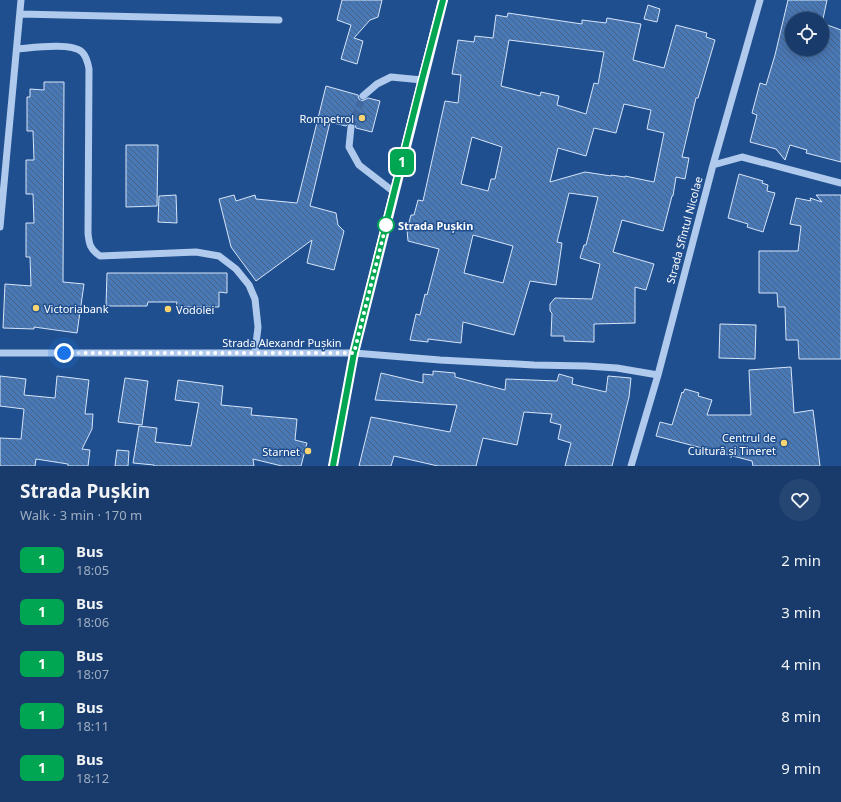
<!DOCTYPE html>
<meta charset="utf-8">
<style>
body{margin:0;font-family:"Noto Sans",sans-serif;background:#254673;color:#f1f3f6;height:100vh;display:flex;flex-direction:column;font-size:15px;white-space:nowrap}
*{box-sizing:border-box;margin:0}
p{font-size:13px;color:#9fadc1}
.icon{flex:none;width:22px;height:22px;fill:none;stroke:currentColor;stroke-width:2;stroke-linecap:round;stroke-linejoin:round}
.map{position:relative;height:466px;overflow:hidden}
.panel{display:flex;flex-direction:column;background:#183b6b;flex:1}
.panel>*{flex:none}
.badge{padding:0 8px;border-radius:6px;font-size:14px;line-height:26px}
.controls{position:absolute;left:785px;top:12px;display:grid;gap:8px}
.controls a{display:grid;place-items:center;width:44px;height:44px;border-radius:50%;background:#183b6b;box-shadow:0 2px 10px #0003,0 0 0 1px #36557e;font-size:20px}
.you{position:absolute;width:20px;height:20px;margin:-10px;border:3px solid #fff;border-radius:50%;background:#1a73e8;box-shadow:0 0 0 6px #1a73e833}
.map>.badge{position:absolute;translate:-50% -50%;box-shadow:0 0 0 2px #fff}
.round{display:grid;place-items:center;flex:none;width:42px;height:42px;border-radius:21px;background:#254673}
.overview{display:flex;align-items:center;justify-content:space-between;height:68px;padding:0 20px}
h1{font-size:19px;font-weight:700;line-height:30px}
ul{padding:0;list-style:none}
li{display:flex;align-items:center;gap:12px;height:52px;padding:0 20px}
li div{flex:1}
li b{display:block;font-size:15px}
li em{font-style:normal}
li .badge{min-width:44px;font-weight:700;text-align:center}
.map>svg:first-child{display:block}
.building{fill:url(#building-back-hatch);stroke:#d5e5f9;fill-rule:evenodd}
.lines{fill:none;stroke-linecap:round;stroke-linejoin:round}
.minor-tunnel{stroke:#4169a0;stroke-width:7;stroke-dasharray:7 3.5;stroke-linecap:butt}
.minor{stroke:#afcaec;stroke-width:7}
.major{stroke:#f5f9ff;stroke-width:10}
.line-casing{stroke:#fff;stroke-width:9}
.line{stroke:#00a651;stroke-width:6}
.walk{stroke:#fff;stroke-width:4;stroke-dasharray:0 7.2}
.poi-dot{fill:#fad470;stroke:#204f8f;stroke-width:1.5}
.stop-dot{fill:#fff;stroke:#00a651;stroke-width:2}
.labels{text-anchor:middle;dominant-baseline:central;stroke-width:3;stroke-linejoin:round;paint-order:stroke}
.poi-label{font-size:11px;fill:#fff;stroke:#204f8f;text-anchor:end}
.stop-label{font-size:11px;font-weight:bold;fill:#fff;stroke:#204f8f;text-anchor:start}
.street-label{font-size:11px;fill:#fff;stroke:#204f8f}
</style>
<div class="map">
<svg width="841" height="466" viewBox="0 0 841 466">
<defs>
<pattern id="building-back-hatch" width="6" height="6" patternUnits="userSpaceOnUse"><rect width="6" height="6" fill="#4978b6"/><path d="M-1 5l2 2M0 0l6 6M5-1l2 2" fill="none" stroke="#4a6281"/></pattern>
</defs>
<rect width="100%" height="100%" fill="#204f8f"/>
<!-- building -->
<path class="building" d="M 342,0 L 382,0 L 378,17 L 370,20 L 354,38 L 363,41 L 357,64 L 341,59 L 351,25 L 337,20 Z
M 788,0 L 827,0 L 823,19 L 792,19 L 792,49 L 822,49 L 822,23 L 841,30 L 841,162 L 806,153 L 807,150 L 790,145 L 785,160 L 776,149 L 750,142 L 757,115 L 752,113 L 760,83 L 766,85 L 775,55 Z
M 648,5 L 660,9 L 657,22 L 644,19 Z
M 508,13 L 582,24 L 582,20 L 606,23 L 607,18 L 641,24 L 633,60 L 664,68 L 676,25 L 707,33 L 706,37 L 715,40 L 698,98 L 696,98 L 682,157 L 689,158 L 685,179 L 676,177 L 673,196 L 672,196 L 663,231 L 622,220 L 613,252 L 654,264 L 646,290 L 635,287 L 635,323 L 594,324 L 594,342 L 564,341 L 564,336 L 551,336 L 552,313 L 550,311 L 550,304 L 555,298 L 592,299 L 600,264 L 580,258 L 584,245 L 586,245 L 598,197 L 569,193 L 557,242 L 562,243 L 556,285 L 530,281 L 514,335 L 463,322 L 461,343 L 428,339 L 428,342 L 410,340 L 416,314 L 420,315 L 425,294 L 427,295 L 439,249 L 408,241 L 407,230 L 411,215 L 414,215 L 418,200 L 423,201 L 445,101 L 458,103 L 461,75 L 452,74 L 458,40 L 474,42 L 475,36 L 493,38 L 496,15 L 507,17 ZM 509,40 L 604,52 L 598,84 L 594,83 L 586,114 L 557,105 L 559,96 L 541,92 L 540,96 L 501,86 ZM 624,104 L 651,110 L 647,129 L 664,133 L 654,182 L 625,176 L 625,177 L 611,175 L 611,176 L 585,172 L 550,182 L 558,148 L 586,156 L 594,128 L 616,133 ZM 472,137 L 502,147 L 495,179 L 491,179 L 488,191 L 461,184 ZM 473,235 L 513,246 L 503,283 L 464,273 Z
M 44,82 L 64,82 L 63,282 L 84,284 L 77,333 L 34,327 L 34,329 L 3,328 L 5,284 L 31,286 L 30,257 L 26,257 L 26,223 L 34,223 L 33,194 L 26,194 L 26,160 L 34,160 L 33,131 L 27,131 L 27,97 L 30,97 L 30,89 L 44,90 Z
M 326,86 L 358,95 L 359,99 L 362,101 L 368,98 L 380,101 L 372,132 L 356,128 L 355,125 L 352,122 L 349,123 L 346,126 L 330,122 L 310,206 L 336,213 L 338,225 L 344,231 L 334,270 L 307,263 L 312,240 L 256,281 L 231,247 L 219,199 L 234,195 L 236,201 L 255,195 L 256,199 L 297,203 Z
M 126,145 L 158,145 L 157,206 L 126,207 Z
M 739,174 L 763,181 L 762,183 L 768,185 L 767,191 L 775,193 L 763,232 L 747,227 L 748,224 L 728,218 Z
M 176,195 L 177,223 L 158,222 L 159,196 Z
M 816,195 L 841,195 L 841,359 L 799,359 L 798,340 L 786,340 L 785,307 L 778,307 L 777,293 L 759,293 L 759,251 L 798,251 L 801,226 L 790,224 L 796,198 L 811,201 L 810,198 L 822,202 Z
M 107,273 L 227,273 L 227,293 L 219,292 L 219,307 L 176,307 L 177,302 L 148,302 L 147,306 L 106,306 Z
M 720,324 L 756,325 L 755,359 L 719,358 Z
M 791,367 L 794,413 L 813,410 L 820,466 L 753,466 L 752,461 L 656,436 L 660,422 L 672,425 L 682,392 L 683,393 L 685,389 L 699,393 L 698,396 L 712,400 L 707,415 L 751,415 L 749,370 Z
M 433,371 L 455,373 L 455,377 L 505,390 L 506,379 L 557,381 L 559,374 L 573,378 L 572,384 L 606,392 L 608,376 L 631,378 L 629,397 L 612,466 L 565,466 L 571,443 L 558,439 L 561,425 L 550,422 L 552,414 L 524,412 L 517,445 L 483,438 L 476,466 L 438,466 L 394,456 L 391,466 L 359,466 L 371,417 L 450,432 L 457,405 L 375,400 L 381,373 L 423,383 L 423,374 L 433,375 Z
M 0,376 L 26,379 L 24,395 L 55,398 L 57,376 L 89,380 L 85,414 L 93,414 L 92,429 L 82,449 L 90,450 L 88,466 L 68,466 L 68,464 L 36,459 L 35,466 L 0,466 L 0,438 L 21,439 L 24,409 L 0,406 Z
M 125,378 L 148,381 L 142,425 L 118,422 Z
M 178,380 L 223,386 L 221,405 L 252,408 L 251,415 L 297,419 L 295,440 L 307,443 L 301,466 L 282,466 L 253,459 L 254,466 L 154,466 L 154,465 L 133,463 L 139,426 L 157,428 L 155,442 L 191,446 L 199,403 L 175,400 Z
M 117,450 L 129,451 L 128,466 L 115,466 Z"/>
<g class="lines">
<!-- minor-tunnel -->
<path class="minor-tunnel" d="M 351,127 L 363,96"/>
<!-- minor -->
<path class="minor" d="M 20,14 L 279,20
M 17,49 C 31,48 71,42 82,52 C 86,56 88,63 89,69 L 88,233 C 89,244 90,249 100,256 L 196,252 L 219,256 L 236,269 L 249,285 L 255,299 L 258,327 L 255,353
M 363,96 L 377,84 L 391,77 L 422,80
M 351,127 L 349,147 L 359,165 L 394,192
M 713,165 L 742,157 L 841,183
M 0,227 L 21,0
M 0,353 L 354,353 L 440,360 L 534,365 L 586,366 L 617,368 L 658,375
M 631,466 L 658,375 L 713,165 L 760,0"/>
<!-- major -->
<path class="major" d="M 333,466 L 354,353 L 443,0"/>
</g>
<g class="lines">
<!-- line casing -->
<g class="line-casing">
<path id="line" d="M 333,466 L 354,353 L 422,80 L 443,0"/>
</g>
<!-- line -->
<use href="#line" class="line"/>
<!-- walk -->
<path class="walk" d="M 64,353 L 354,353 L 387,221 L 386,225"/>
</g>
<!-- markers -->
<g class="poi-dot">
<circle cx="362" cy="118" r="4"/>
<circle cx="36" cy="308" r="4"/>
<circle cx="168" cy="309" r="4"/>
<circle cx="784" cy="443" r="4"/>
<circle cx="308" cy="451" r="4"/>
</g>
<circle class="stop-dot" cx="386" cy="225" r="8"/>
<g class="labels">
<!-- poi labels -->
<g class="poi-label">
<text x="354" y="118">Rompetrol</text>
<text x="44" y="308" text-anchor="start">Victoriabank</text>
<text x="176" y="309" text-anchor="start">Vodolei</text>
<text x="776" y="437">Centrul de<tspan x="776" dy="13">Cultură și Tineret</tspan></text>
<text x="300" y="451">Starnet</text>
</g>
<!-- stop labels -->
<g class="stop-label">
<text x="398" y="225">Strada Pușkin</text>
</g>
<!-- street labels -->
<g class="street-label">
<text transform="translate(684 230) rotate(-75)">Strada Sfîntul Nicolae</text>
<text x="282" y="342">Strada Alexandr Pușkin</text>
</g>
</g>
</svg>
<div class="controls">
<a><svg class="icon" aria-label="locate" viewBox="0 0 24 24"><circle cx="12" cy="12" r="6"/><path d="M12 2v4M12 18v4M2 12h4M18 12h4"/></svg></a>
</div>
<div class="you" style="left:64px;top:353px"></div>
<b class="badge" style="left:402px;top:162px;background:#00a651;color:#fff">1</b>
</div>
<section class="panel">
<div class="overview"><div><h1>Strada Pușkin</h1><p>Walk · 3 min · 170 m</p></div><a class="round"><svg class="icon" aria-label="heart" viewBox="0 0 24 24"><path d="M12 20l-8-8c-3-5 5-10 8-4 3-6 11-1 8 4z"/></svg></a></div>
<ul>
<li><span class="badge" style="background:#00a651;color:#fff">1</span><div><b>Bus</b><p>18:05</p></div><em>2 min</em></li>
<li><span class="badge" style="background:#00a651;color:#fff">1</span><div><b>Bus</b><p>18:06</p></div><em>3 min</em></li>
<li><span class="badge" style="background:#00a651;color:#fff">1</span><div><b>Bus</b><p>18:07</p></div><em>4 min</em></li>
<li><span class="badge" style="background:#00a651;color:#fff">1</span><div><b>Bus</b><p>18:11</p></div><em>8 min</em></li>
<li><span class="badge" style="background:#00a651;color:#fff">1</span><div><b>Bus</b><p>18:12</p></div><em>9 min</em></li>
</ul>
</section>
